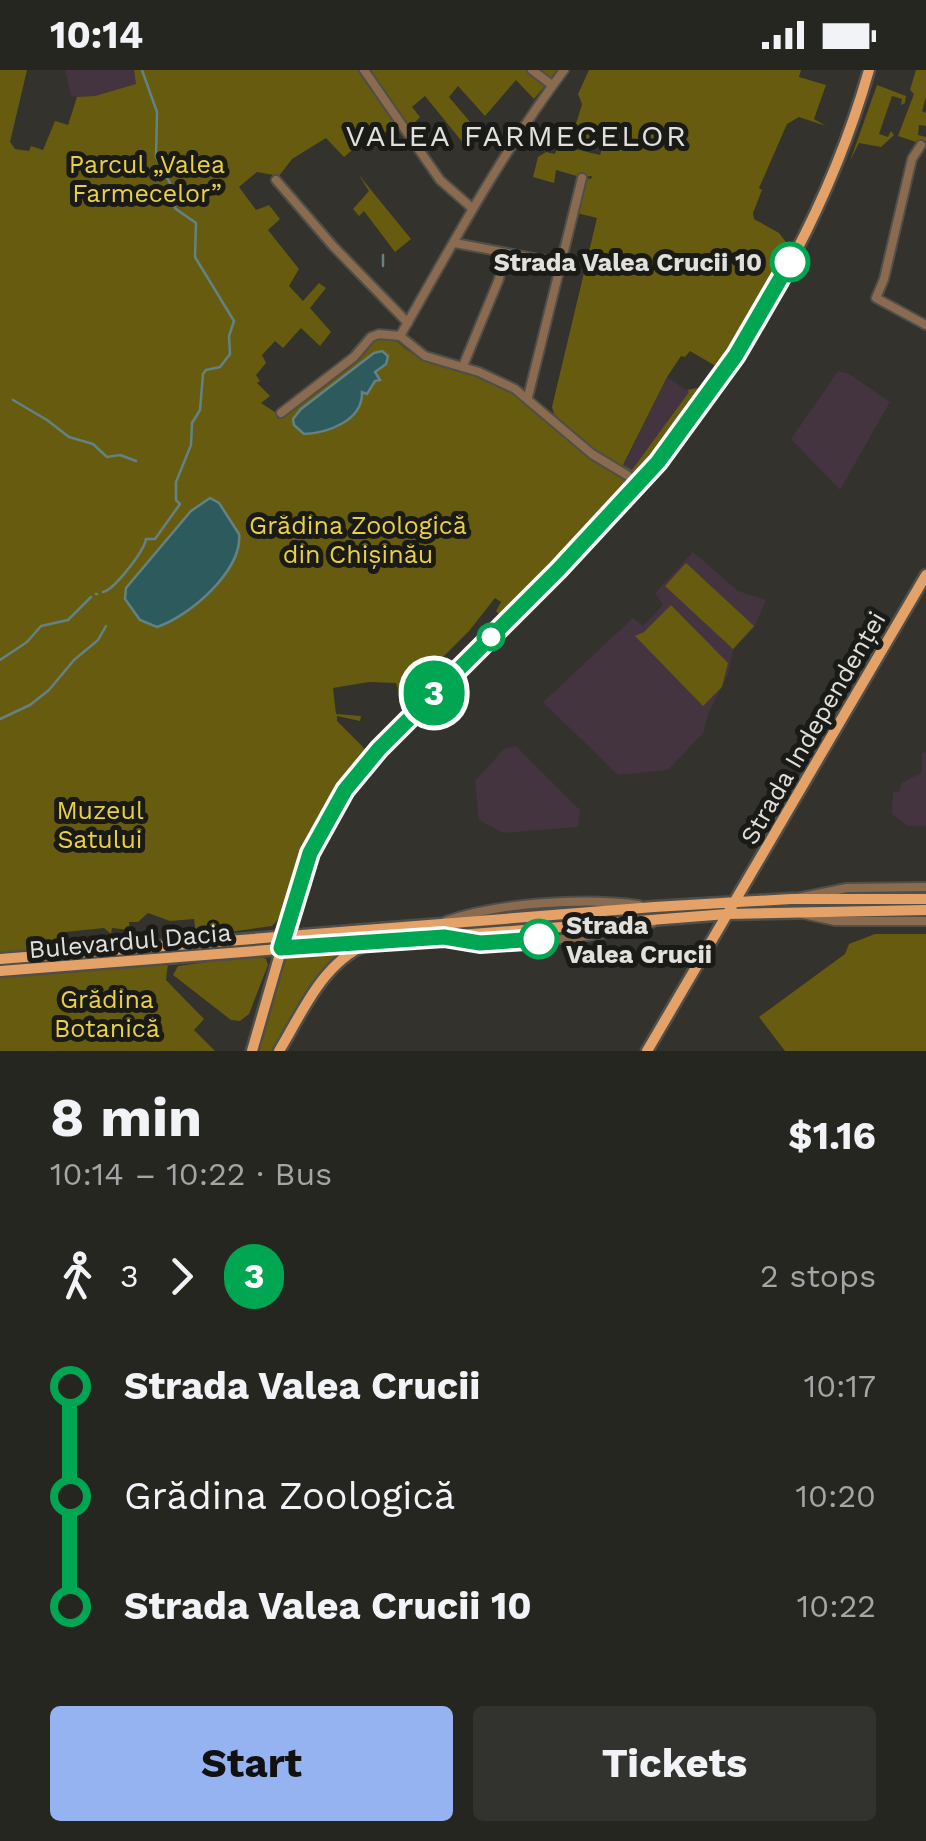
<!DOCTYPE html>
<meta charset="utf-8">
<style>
body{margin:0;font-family:"Work Sans",sans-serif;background:#32322e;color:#f1f3f6;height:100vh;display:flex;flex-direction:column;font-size:38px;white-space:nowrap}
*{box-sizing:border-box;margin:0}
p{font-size:32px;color:#a4a5a5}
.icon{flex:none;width:55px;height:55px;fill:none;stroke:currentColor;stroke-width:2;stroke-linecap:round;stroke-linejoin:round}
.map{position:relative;height:981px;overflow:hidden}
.drawer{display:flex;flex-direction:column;background:#262621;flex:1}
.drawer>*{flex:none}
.badge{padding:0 20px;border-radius:32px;font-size:35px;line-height:65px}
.map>.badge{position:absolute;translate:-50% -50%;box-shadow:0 0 0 5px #fff}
.legs{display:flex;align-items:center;gap:15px;height:110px;padding:0 50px;font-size:32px}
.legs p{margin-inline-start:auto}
.overview{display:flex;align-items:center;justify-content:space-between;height:170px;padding:0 50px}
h1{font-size:55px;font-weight:700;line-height:75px}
.action{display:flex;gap:20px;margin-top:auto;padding:20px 50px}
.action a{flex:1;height:115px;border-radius:10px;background:#95b2f1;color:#111;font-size:40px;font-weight:700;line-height:115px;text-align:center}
.action a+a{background:#32322e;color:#f1f3f6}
ul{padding:0 50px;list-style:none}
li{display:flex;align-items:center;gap:35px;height:110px;font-size:38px}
li i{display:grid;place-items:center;width:15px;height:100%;margin:0 12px;background:currentColor}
li i::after{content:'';width:25px;height:25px;margin:-12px;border:8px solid;border-radius:50%;background:#262621}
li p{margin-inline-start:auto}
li:first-child i{background:linear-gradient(#0000 50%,currentColor 0)}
li:last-child i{background:linear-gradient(currentColor 50%,#0000 0)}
.status{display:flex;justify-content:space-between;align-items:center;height:70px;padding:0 50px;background:#262621;direction:ltr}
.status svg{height:28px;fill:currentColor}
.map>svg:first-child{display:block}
.industrial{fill:#443440}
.education{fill:#433440}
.green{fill:#675b10}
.water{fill:#2c5a5d;stroke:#628283;stroke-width:2.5}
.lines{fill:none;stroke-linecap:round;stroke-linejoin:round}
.stream{stroke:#628283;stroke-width:2.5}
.minor-casing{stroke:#4f4e48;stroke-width:12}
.major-casing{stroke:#4f4e48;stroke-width:15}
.minor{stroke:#8b6b50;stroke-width:8}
.major{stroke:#e4a269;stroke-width:10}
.line-1-casing{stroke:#fff;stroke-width:22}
.line-1{stroke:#00a651;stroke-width:15}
.stop-1-dot{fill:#fff;stroke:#00a651;stroke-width:5}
.labels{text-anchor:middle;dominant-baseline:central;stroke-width:10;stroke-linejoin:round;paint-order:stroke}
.park-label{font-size:25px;fill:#ead143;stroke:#1a1a17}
.stop-label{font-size:25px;font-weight:bold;fill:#e1e0dd;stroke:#1a1a17;text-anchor:end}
.street-label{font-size:25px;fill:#e1e0dd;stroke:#1a1a17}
.quarter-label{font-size:30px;letter-spacing:2.5px;fill:#e1e0dd;stroke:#1a1a17}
</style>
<div class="status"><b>10:14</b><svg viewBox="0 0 49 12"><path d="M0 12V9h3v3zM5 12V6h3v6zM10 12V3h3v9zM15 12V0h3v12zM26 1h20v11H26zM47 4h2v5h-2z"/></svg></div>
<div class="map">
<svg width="926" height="981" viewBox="0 0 926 981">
<rect width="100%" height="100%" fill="#33322c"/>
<!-- industrial -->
<path class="industrial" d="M 65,0 L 134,0 L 136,14 L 95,26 L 77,27 L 71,25 Z
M 667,307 L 689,322 L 632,401 L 623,396 Z"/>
<!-- education -->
<path class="education" d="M 838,301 L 849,304 L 890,332 L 840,420 L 791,369 Z
M 693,482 L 738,521 L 766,530 L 754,558 L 733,580 L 728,605 L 709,642 L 703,663 L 668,700 L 618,705 L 543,632 L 633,548 L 643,556 L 663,535 L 655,523 Z
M 516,676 L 580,740 L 578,757 L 503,763 L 479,750 L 475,711 L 504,679 Z
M 926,682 L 926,756 L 908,756 L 892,744 L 893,722 L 899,722 L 902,713 L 922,702 L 922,683 Z"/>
<!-- green -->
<path class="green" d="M 0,0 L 27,0 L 10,72 L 15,79 L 29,81 L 31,76 L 43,80 L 55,51 L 68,55 L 77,27 L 95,26 L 136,14 L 134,0 L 558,0 L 534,29 L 516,10 L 485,46 L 458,16 L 449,27 L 481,65 L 468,79 L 425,26 L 412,37 L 420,47 L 404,64 L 395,54 L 378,68 L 373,63 L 344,87 L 326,68 L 292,89 L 279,106 L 257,102 L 239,117 L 256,140 L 269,135 L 280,149 L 268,160 L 299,199 L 289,216 L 303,231 L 319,213 L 326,218 L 310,238 L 331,262 L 320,276 L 301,258 L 283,278 L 275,271 L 262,285 L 266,293 L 256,305 L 260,311 L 257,313 L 270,326 L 261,333 L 278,344 L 277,349 L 379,266 L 396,269 C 410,293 479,301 508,318 C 531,331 619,396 631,413 L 533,520 L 529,518 L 501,546 L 496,541 L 501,532 L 495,528 L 469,561 L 413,617 L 416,631 L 405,642 L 396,613 L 369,612 L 333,618 L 336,644 L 361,646 L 360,651 L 337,646 L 337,651 L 367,681 C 342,711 321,739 306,775 C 295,800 292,838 272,856 L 180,869 L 179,865 L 196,863 L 194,849 L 170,851 L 148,843 L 138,852 L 129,852 L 130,860 L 112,858 L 111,864 L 104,858 L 65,862 L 60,868 L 64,872 L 59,879 L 0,884 Z
M 589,0 L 801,0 L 799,7 L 826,15 L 814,49 L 826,56 L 799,47 L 787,54 L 759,118 L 762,120 L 753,143 L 754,149 L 779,163 L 789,176 L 748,252 L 719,298 L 690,281 L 685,287 L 681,286 L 667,307 L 623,395 L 632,400 L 689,322 L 687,320 L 708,316 L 637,406 L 597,384 L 554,344 L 552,337 L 597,148 L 577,143 L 585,108 L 591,109 L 592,106 L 580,107 L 556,100 L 554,113 L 533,107 L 538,87 L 546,82 L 555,84 L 558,75 L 600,85 L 602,78 L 566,67 L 577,51 L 582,34 L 578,24 Z
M 916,0 L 926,0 L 926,27 L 922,41 L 926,43 L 926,56 L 919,55 L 918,65 L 926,67 L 926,73 L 922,74 L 898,66 L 914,24 L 910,20 Z
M 877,15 L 906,26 L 905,33 L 901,35 L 902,29 L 892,26 L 879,64 L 888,67 L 891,61 L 894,65 L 881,77 L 859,73 L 850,91 Z
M 358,104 L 411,169 L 395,182 L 364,141 L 359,146 L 353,139 L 369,121 Z
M 686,493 L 754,556 L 733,579 L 665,516 Z
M 671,535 L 728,593 L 722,617 L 703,636 L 635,566 L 644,562 Z
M 875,864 L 926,864 L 926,981 L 785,981 L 759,947 L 845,884 L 849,874 Z
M 346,881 L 276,981 L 259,981 L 286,886 Z
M 257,885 L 266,889 L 268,895 L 249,944 L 240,951 L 231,950 L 173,905 L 178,896 Z
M 168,893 L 166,910 L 204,949 L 194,960 L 215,981 L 0,981 L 0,905 Z"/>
<!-- water -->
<path class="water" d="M 382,281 L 388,286 L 386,294 L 375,302 L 380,310 L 375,311 L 367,324 L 362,322 C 363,351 327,363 304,364 L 294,355 L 293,349 L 301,339 L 374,283 Z
M 210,428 L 219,433 L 239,464 C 243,500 190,546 157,557 L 140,550 L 125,529 L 126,518 L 191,441 Z"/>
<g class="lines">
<!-- stream -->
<path class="stream" d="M 383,185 L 383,196
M 13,330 L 47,350 L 69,367 L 93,374 L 107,387 L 120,385 L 136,391
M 103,522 C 115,519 144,481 146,469 L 155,469 L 180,434 L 176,430 L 176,412 L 191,375 L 192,353 L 200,340 L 203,304 L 206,300 L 220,297 L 230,284 L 229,266 L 234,251 L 195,187 L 196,153 L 176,139 L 166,123 L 171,115 L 156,87 L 157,42 L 142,0
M 96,524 L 97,524
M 0,590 L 27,572 L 41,556 L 68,550 L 91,527
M 0,649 L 30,635 L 49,620 L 74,590 L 98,570 L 106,556"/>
<!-- minor casing -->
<g class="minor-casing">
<path id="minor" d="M 364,0 L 440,110 L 472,138
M 532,0 L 552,15
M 921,75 L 912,89 L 884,209 L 876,228 L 926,255
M 276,110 L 333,176 L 408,253
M 455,173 L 560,193
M 400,266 C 452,175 501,84 564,0
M 400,266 L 425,286 L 479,302 L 515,319 L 592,384 L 640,413
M 463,296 L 499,209 L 504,185
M 528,327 L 582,108
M 281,343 L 354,287 L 371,267 L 379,264 L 400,266
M 797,828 L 847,818 L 926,817
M 803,844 L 835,851 L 926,851
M 446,851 C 497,833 585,827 639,835
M 448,868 C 502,879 598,868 652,853"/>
</g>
<!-- major casing -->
<g class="major-casing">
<path id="major" d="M 0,889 L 654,837 L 791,829 L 926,829
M 0,901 L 727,844 L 926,840
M 252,981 L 301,811 C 329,727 380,677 441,616 C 481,577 521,538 560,498 C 698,356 814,193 869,0
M 279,981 C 302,943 322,894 365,875
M 647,981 L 926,505"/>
</g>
<!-- minor -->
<use href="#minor" class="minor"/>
<!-- major -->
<use href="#major" class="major"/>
</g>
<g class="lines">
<!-- line-1 casing -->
<g class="line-1-casing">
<path id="line-1" d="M 539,869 L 480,873 L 444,867 L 281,878 L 310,783 L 345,720 L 379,679 L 558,500 L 658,392 L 736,285 L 790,192"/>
</g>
<!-- line-1 -->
<use href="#line-1" class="line-1"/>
</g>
<!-- markers -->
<g class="stop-1-dot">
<circle cx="790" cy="192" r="18"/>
<circle cx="491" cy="567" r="12"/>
<circle cx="539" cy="869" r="18"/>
</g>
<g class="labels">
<!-- park labels -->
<g class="park-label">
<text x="147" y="94">Parcul „Valea<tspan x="147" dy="29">Farmecelor”</tspan></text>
<text x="358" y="455">Grădina Zoologică<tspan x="358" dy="29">din Chișinău</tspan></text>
<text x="100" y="740">Muzeul<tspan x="100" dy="29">Satului</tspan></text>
<text x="107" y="929">Grădina<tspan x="107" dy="29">Botanică</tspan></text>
</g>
<!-- stop labels -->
<g class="stop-label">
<text x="762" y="192">Strada Valea Crucii 10</text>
<text x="566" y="855" text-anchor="start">Strada<tspan x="566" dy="29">Valea Crucii</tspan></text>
</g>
<!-- street labels -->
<g class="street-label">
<text transform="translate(813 658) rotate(-60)">Strada Independenței</text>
<text transform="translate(130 871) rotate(-5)">Bulevardul Dacia</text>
</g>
<!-- quarter labels -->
<g class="quarter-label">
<text x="517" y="65">VALEA FARMECELOR</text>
</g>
</g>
</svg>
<b class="badge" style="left:434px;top:623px;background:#00a651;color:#fff">3</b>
</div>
<section class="drawer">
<div class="overview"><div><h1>8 min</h1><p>10:14 – 10:22 · Bus</p></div><b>$1.16</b></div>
<div class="legs"><svg class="icon" aria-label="walk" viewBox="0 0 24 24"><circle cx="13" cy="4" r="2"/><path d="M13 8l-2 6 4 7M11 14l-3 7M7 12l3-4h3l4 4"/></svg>3<svg class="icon" aria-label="forward" viewBox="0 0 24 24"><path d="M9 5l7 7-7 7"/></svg><b class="badge" style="background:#00a651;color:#fff">3</b><p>2 stops</p></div>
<ul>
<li><i style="color:#00a651"></i><b>Strada Valea Crucii</b><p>10:17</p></li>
<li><i style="color:#00a651"></i><span>Grădina Zoologică</span><p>10:20</p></li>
<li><i style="color:#00a651"></i><b>Strada Valea Crucii 10</b><p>10:22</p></li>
</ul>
<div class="action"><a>Start</a><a>Tickets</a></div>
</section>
